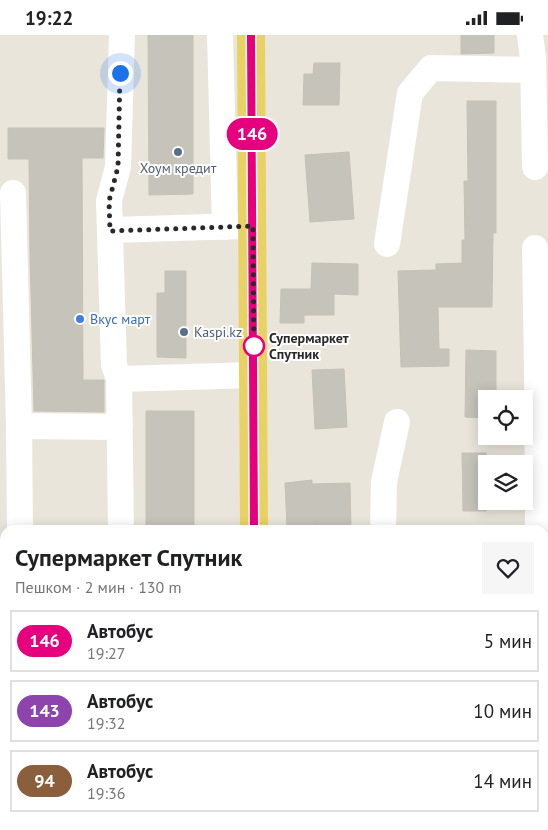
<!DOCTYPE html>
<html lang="ru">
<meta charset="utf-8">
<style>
body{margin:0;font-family:"PT Sans",sans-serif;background:#f6f6f6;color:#202124;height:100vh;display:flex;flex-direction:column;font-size:19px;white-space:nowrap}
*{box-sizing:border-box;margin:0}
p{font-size:16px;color:#757577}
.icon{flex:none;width:28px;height:28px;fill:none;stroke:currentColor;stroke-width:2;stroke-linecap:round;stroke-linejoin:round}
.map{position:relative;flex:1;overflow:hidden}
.sheet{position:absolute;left:0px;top:490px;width:549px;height:305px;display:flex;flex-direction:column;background:#fff;border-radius:15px 15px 0 0;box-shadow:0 2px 12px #0003}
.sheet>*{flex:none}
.badge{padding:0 10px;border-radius:16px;font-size:18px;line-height:32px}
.controls{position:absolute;left:478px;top:355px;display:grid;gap:10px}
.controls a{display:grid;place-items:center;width:55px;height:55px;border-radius:0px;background:#fff;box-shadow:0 2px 12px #0003;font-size:25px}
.you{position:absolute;width:25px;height:25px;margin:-12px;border:4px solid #fff;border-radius:50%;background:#1a73e8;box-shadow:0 0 0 8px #1a73e833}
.map>.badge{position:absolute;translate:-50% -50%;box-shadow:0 0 0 2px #fff}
.round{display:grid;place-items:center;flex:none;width:52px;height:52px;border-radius:0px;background:#f6f6f6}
.headline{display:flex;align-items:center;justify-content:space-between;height:85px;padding:0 15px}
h1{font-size:24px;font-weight:700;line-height:38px}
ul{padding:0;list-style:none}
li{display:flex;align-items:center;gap:15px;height:62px;margin:0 10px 8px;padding:0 5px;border:2px solid #e0e0e0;border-radius:0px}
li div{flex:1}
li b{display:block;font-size:19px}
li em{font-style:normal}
li .badge{min-width:55px;font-weight:700;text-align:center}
.status{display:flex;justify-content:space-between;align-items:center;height:35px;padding:0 25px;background:#fff;direction:ltr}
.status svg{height:14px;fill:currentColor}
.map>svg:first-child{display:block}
.building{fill:#c6c3ba;stroke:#c5c1b5}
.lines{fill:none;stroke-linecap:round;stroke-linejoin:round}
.minor{stroke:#fff;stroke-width:26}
.major{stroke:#e8d263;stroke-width:28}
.line-casing{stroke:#fff;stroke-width:11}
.line{stroke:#e6007e;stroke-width:8}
.walk{stroke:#292929;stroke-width:5;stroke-dasharray:0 9}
.service-dot{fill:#5c6f8a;stroke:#fff;stroke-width:2}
.shop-dot{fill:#3f7fe0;stroke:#fff;stroke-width:2}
.stop-dot{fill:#fff;stroke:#e6007e;stroke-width:2.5}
.labels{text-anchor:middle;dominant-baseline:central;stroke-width:4;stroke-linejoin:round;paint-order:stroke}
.service-label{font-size:14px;fill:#4e5e75;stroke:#fff}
.shop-label{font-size:14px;fill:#366cbe;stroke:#fff;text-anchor:start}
.stop-label{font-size:14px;font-weight:bold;fill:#292929;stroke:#fff;text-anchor:start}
</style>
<div class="status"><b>19:22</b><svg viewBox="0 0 49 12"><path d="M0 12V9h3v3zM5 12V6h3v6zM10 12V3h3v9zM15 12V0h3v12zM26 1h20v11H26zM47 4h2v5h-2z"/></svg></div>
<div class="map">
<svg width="548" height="795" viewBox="0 0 548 795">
<rect width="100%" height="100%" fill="#eae5db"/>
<!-- building -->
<path class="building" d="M 148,0 L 193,0 L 193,159 L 149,160 Z
M 461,0 L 494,0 L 494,18 L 461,19 Z
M 314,28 L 340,28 L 339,70 L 303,70 L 304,39 L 313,39 Z
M 467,66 L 496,66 L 496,198 L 493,198 L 492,272 L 438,272 L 439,314 L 449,314 L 449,331 L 401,332 L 398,236 L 436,235 L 436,229 L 462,228 L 462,205 L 465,205 L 464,146 L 468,146 Z
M 8,93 L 104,93 L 103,123 L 82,123 L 83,345 L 104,345 L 104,377 L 34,376 L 30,218 L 29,124 L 8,124 Z
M 349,117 L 354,184 L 310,187 L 305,120 Z
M 312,228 L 358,229 L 358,260 L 334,259 L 334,280 L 304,280 L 304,288 L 280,288 L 281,254 L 311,254 Z
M 165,236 L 186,236 L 186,323 L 157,322 L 157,258 L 165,258 Z
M 466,315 L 496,316 L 496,364 L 486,364 L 486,383 L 465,382 Z
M 344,334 L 347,392 L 315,394 L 312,335 Z
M 146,376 L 194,376 L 194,495 L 146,495 Z
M 462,418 L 486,418 L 486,476 L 463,476 Z
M 312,445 L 312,449 L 350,448 L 351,495 L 318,495 L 318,490 L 287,492 L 285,448 Z"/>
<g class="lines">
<!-- minor -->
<path class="minor" d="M 122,0 L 118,132 L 109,166 L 114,330 L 119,344 L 254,340
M 220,0 L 225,192
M 530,0 L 533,23 L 535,132
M 13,158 L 19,391 L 20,495
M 110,195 L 242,191
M 387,209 L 410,58 L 431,33 L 533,35
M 535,213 L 537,333 L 538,495
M 119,344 L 121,495
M 19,391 L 120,392
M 383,495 L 384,447 L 397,387
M 0,658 L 5,658
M 544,659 L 548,659
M 544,680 L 548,697
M 544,748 L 548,748
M 167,790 L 170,795
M 355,790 L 355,795"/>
<!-- major -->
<path class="major" d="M 251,0 L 254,495
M 256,790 L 256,795"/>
</g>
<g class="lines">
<!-- line casing -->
<g class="line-casing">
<path id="line" d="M 251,0 L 254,495"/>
</g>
<!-- line -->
<use href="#line" class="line"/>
<!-- walk -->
<path class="walk" d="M 120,38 L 118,132 L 109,166 L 110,196 L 253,191 L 254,311"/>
</g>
<!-- markers -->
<g class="service-dot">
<circle cx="178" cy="117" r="5"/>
<circle cx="184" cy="297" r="5"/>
</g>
<circle class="shop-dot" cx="80" cy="284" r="5"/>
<circle class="stop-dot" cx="254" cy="311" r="10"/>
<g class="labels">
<!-- service labels -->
<g class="service-label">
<text x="178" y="133">Хоум кредит</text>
<text x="194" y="297" text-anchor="start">Kaspi.kz</text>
</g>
<!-- shop labels -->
<g class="shop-label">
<text x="90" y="284">Вкус март</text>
</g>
<!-- stop labels -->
<g class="stop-label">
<text x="269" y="303">Супермаркет<tspan x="269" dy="16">Спутник</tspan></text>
</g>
</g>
</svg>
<div class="controls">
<a><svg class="icon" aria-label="locate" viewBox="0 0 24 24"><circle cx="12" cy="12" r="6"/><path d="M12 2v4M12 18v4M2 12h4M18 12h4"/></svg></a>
<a><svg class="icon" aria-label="layers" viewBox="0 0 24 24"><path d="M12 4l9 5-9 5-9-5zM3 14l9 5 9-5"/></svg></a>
</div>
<div class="you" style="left:120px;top:38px"></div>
<b class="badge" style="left:252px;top:99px;background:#e6007e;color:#fff">146</b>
<section class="sheet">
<div class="headline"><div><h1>Супермаркет Спутник</h1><p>Пешком · 2 мин · 130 m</p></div><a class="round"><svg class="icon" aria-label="heart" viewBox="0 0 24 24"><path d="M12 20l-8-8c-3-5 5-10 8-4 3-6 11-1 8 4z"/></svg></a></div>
<ul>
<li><span class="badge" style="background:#e6007e;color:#fff">146</span><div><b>Автобус</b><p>19:27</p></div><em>5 мин</em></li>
<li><span class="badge" style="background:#8e44ad;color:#fff">143</span><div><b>Автобус</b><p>19:32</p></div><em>10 мин</em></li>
<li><span class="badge" style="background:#8b5e3c;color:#fff">94</span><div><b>Автобус</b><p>19:36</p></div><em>14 мин</em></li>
</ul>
</section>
</div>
